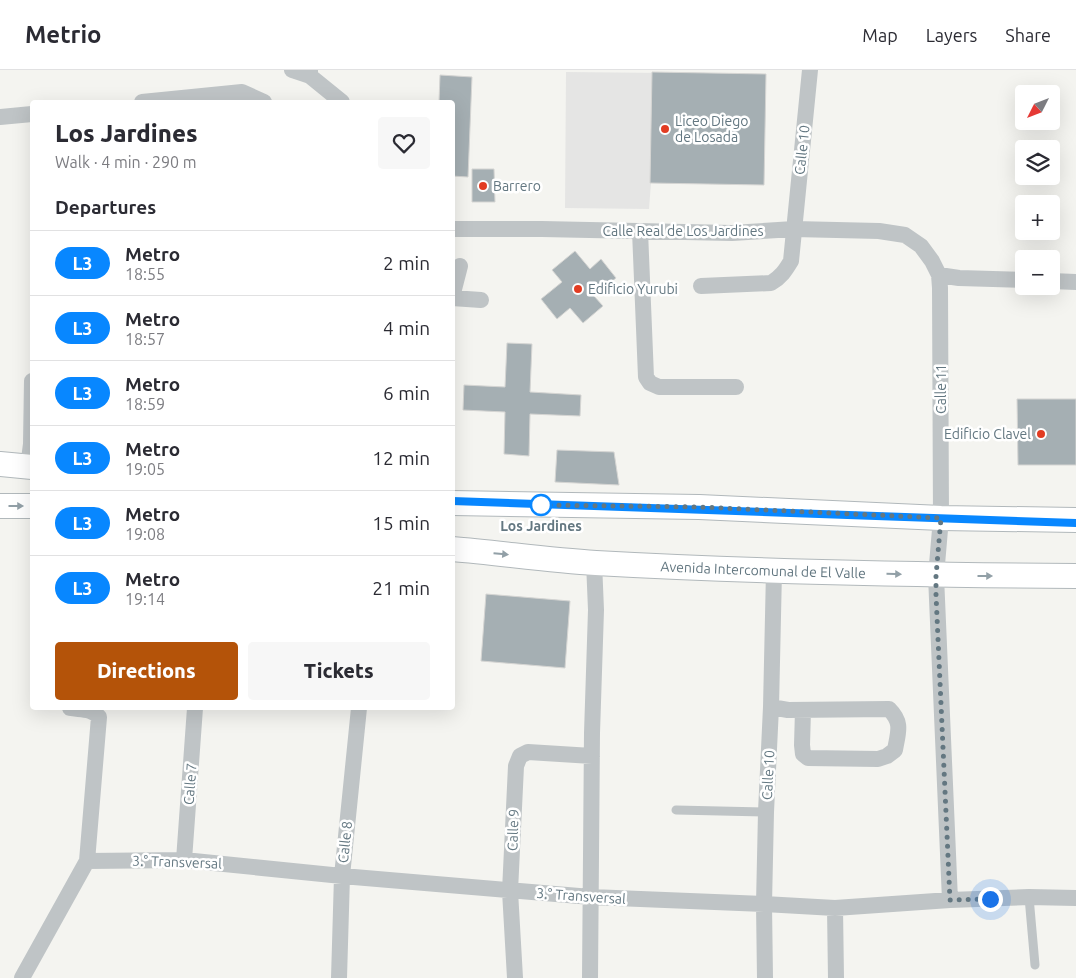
<!DOCTYPE html>
<meta charset="utf-8">
<style>
body{margin:0;font-family:Ubuntu,sans-serif;background:#f7f7f7;color:#2b2b33;height:100vh;display:flex;flex-direction:column;font-size:19px;white-space:nowrap}
*{box-sizing:border-box;margin:0}
p{font-size:16px;color:#7c7c81}
.icon{flex:none;width:28px;height:28px;fill:none;stroke:currentColor;stroke-width:2;stroke-linecap:round;stroke-linejoin:round}
.map{position:relative;flex:1;overflow:hidden}
.sheet{position:absolute;left:30px;top:30px;width:425px;height:610px;display:flex;flex-direction:column;background:#fff;border-radius:5px;box-shadow:0 5px 20px #0002}
.sheet>*{flex:none}
.badge{padding:0 10px;border-radius:16px;font-size:18px;line-height:32px}
.needle{width:32px;rotate:228deg}
.tools{position:absolute;left:1015px;top:15px;display:grid;gap:10px}
.tools a{display:grid;place-items:center;width:45px;height:45px;border-radius:5px;background:#fff;box-shadow:0 5px 20px #0002;font-size:25px}
.you{position:absolute;width:25px;height:25px;margin:-12px;border:4px solid #fff;border-radius:50%;background:#1a73e8;box-shadow:0 0 0 8px #1a73e833}
.map>.badge{position:absolute;translate:-50% -50%;box-shadow:0 0 0 2px #fff}
h2{padding:0 25px;font-size:19px;line-height:45px}
.round{display:grid;place-items:center;flex:none;width:52px;height:52px;border-radius:5px;background:#f7f7f7}
.summary{display:flex;align-items:center;justify-content:space-between;height:85px;padding:0 25px}
h1{font-size:24px;font-weight:800;line-height:38px}
.primary-button{display:flex;gap:10px;margin-top:auto;padding:10px 25px}
.primary-button a{flex:1;height:58px;border-radius:5px;background:#b45309;color:#fff;font-size:20px;font-weight:800;line-height:58px;text-align:center}
.primary-button a+a{background:#f7f7f7;color:#2b2b33}
ul{padding:0;list-style:none}
li{display:flex;align-items:center;gap:15px;height:65px;padding:0 25px;border-top:1px solid #e1e1e2}
li div{flex:1}
li b{display:block;font-size:19px}
li em{font-style:normal}
li .badge{min-width:55px;font-weight:700;text-align:center}
header{display:flex;align-items:center;gap:30px;box-sizing:border-box;height:70px;padding:0 25px;background:#fff;border-bottom:1px solid #e1e1e2}
header strong{font-size:24px}
nav{display:flex;gap:28px;margin-inline-start:auto;font-size:18px}
.map>svg:first-child{display:block}
.built{fill:#e5e5e4}
.building{fill:#a5afb3;stroke:#d5d5d3}
.lines{fill:none;stroke-linecap:round;stroke-linejoin:round}
.secondary-casing{stroke:#b1b8bb;stroke-width:26}
.lane{stroke:#bfc4c6;stroke-width:9}
.street{stroke:#bfc4c6;stroke-width:16}
.secondary{stroke:#fff;stroke-width:24}
.oneway{fill:#92a0a7}
.line-casing{stroke:#fff;stroke-width:11}
.line{stroke:#0887ff;stroke-width:8}
.walk{stroke:#637781;stroke-width:5;stroke-dasharray:0 9}
.poi-dot{fill:#e23c22;stroke:#fff;stroke-width:2}
.stop-dot{fill:#fff;stroke:#0887ff;stroke-width:2.5}
.labels{text-anchor:middle;dominant-baseline:central;stroke-width:5;stroke-linejoin:round;paint-order:stroke}
.poi-label{font-size:14px;fill:#637781;stroke:#fff;text-anchor:start}
.street-label{font-size:14px;fill:#637781;stroke:#fff}
.stop-label{font-size:14px;font-weight:bold;fill:#637781;stroke:#fff}
</style>
<header>
<strong>Metrio</strong>
<nav><a>Map</a><a>Layers</a><a>Share</a></nav>
</header>
<div class="map">
<svg width="1076" height="908" viewBox="0 0 1076 908">
<rect width="100%" height="100%" fill="#f4f4f0"/>
<!-- built -->
<path class="built" d="M 566,2 L 766,4 L 764,115 L 651,113 L 649,139 L 565,138 Z"/>
<!-- building -->
<path class="building" d="M 652,2 L 766,4 L 764,115 L 650,113 Z
M 440,5 L 472,7 L 468,107 L 452,106 L 452,32 L 439,32 Z
M 472,99 L 494,99 L 495,132 L 472,132 Z
M 575,181 L 590,199 L 601,189 L 616,208 L 594,226 L 603,236 L 583,253 L 570,238 L 557,249 L 541,229 L 562,212 L 552,200 Z
M 507,273 L 532,274 L 530,322 L 581,325 L 580,346 L 530,344 L 529,386 L 504,384 L 505,342 L 463,340 L 464,315 L 505,317 Z
M 1017,329 L 1076,329 L 1076,395 L 1018,395 Z
M 557,380 L 614,382 L 619,415 L 555,412 Z
M 486,524 L 570,531 L 565,598 L 481,591 Z"/>
<g class="lines">
<!-- secondary casing -->
<g class="secondary-casing">
<g id="secondary">
<path d="M 0,394 L 32,397"/>
<path d="M 452,433 L 699,437 L 941,448 L 1076,450"/>
<path d="M 0,436 L 32,436"/>
<path id="s1" d="M 452,479 C 500,483 548,490 596,493 C 756,502 916,505 1076,506"/>
</g>
</g>
<!-- lane -->
<path class="lane" d="M 676,740 L 766,742
M 1029,827 L 1035,895"/>
<!-- street -->
<path class="street" d="M 292,0 L 310,6
M 310,0 L 310,6 L 342,32
M 142,32 L 242,22 L 264,32
M 0,47 L 32,44
M 452,159 L 542,159 L 732,163 L 794,159 L 879,161 L 905,165 L 921,176 L 932,191 L 939,205 L 940,218 L 941,448 L 936,506 L 950,830
M 640,161 L 646,307 L 650,313 L 659,317 L 736,317
M 939,205 L 959,208 L 1024,210
M 1051,211 L 1076,212
M 701,216 L 771,213 C 781,207 785,201 791,191 L 810,0
M 452,227 L 460,196
M 452,228 L 481,230
M 28,397 L 31,374 L 32,311
M 771,637 L 788,640 L 889,639 C 903,653 898,662 895,680 L 887,686 L 878,689 L 808,688 L 803,684 L 802,675 L 803,640
M 184,790 L 195,638
M 87,791 L 184,790 L 342,806 L 591,827 L 764,834 L 835,838 L 950,830 L 1029,827 L 1076,828
M 835,838 L 836,908
M 22,908 L 87,791 L 99,647 C 92,638 80,640 70,638
M 339,908 L 342,806 L 359,638
M 515,908 L 510,821 L 516,696 L 520,686 L 528,682 L 592,686
M 590,908 L 592,663 L 596,540 L 594,492
M 765,908 L 764,834 L 766,742 L 771,637 L 774,501"/>
<!-- secondary -->
<use href="#secondary" class="secondary"/>
</g>
<!-- one-way arrows -->
<defs><path id="oneway-solid" d="M-6-.8H1V-3.2L6.5 0L1 3.2V.8H-6Z" transform="scale(1.25)"/></defs>
<g class="oneway">
<use href="#oneway-solid" transform="translate(16 436)"/>
<use href="#oneway-solid" transform="translate(501 484) rotate(5)"/>
<use href="#oneway-solid" transform="translate(894 504) rotate(1)"/>
<use href="#oneway-solid" transform="translate(985 506)"/>
</g>
<g class="lines">
<!-- line casing -->
<g class="line-casing">
<path id="line" d="M 452,431 L 1076,453"/>
</g>
<!-- line -->
<use href="#line" class="line"/>
<!-- walk -->
<path class="walk" d="M 541,435 L 699,437 L 941,448 L 936,506 L 936,525 L 950,830 L 990,829"/>
</g>
<!-- markers -->
<g class="poi-dot">
<circle cx="665" cy="59" r="5"/>
<circle cx="483" cy="116" r="5"/>
<circle cx="578" cy="219" r="5"/>
<circle cx="1041" cy="364" r="5"/>
</g>
<circle class="stop-dot" cx="541" cy="435" r="10"/>
<g class="labels">
<!-- poi labels -->
<g class="poi-label">
<text x="675" y="51">Liceo Diego<tspan x="675" dy="16">de Losada</tspan></text>
<text x="493" y="116">Barrero</text>
<text x="588" y="219">Edificio Yurubi</text>
<text x="1031" y="364" text-anchor="end">Edificio Clavel</text>
</g>
<!-- street labels -->
<g class="street-label">
<text transform="translate(802 80) rotate(-84)">Calle 10</text>
<text x="683" y="161">Calle Real de Los Jardines</text>
<text transform="translate(941 319) rotate(-90)">Calle 11</text>
<text stroke="none"><textPath href="#s1" startOffset="312">Avenida Intercomunal de El Valle</textPath></text>
<text transform="translate(768 705) rotate(-87)">Calle 10</text>
<text transform="translate(190 714) rotate(-86)">Calle 7</text>
<text transform="translate(513 760) rotate(-88)">Calle 9</text>
<text transform="translate(345 772) rotate(-84)">Calle 8</text>
<text transform="translate(177 792) rotate(2)">3.° Transversal</text>
<text transform="translate(581 826) rotate(4)">3.° Transversal</text>
</g>
<!-- stop labels -->
<g class="stop-label">
<text x="541" y="456">Los Jardines</text>
</g>
</g>
</svg>
<div class="tools">
<a><svg class="needle" viewBox="-14 -14 28 28"><path d="M0-13l5 13h-10z" fill="#e53935"/><path d="M0 13l5-13h-10z" fill="#7c7c81"/></svg></a>
<a><svg class="icon" aria-label="layers" viewBox="0 0 24 24"><path d="M12 4l9 5-9 5-9-5zM3 14l9 5 9-5"/></svg></a>
<a>+</a>
<a>−</a>
</div>
<div class="you" style="left:990px;top:829px"></div>
<section class="sheet">
<div class="summary"><div><h1>Los Jardines</h1><p>Walk · 4 min · 290 m</p></div><a class="round"><svg class="icon" aria-label="heart" viewBox="0 0 24 24"><path d="M12 20l-8-8c-3-5 5-10 8-4 3-6 11-1 8 4z"/></svg></a></div>
<h2>Departures</h2>
<ul>
<li><span class="badge" style="background:#0887ff;color:#fff">L3</span><div><b>Metro</b><p>18:55</p></div><em>2 min</em></li>
<li><span class="badge" style="background:#0887ff;color:#fff">L3</span><div><b>Metro</b><p>18:57</p></div><em>4 min</em></li>
<li><span class="badge" style="background:#0887ff;color:#fff">L3</span><div><b>Metro</b><p>18:59</p></div><em>6 min</em></li>
<li><span class="badge" style="background:#0887ff;color:#fff">L3</span><div><b>Metro</b><p>19:05</p></div><em>12 min</em></li>
<li><span class="badge" style="background:#0887ff;color:#fff">L3</span><div><b>Metro</b><p>19:08</p></div><em>15 min</em></li>
<li><span class="badge" style="background:#0887ff;color:#fff">L3</span><div><b>Metro</b><p>19:14</p></div><em>21 min</em></li>
</ul>
<div class="primary-button"><a>Directions</a><a>Tickets</a></div>
</section>
</div>
